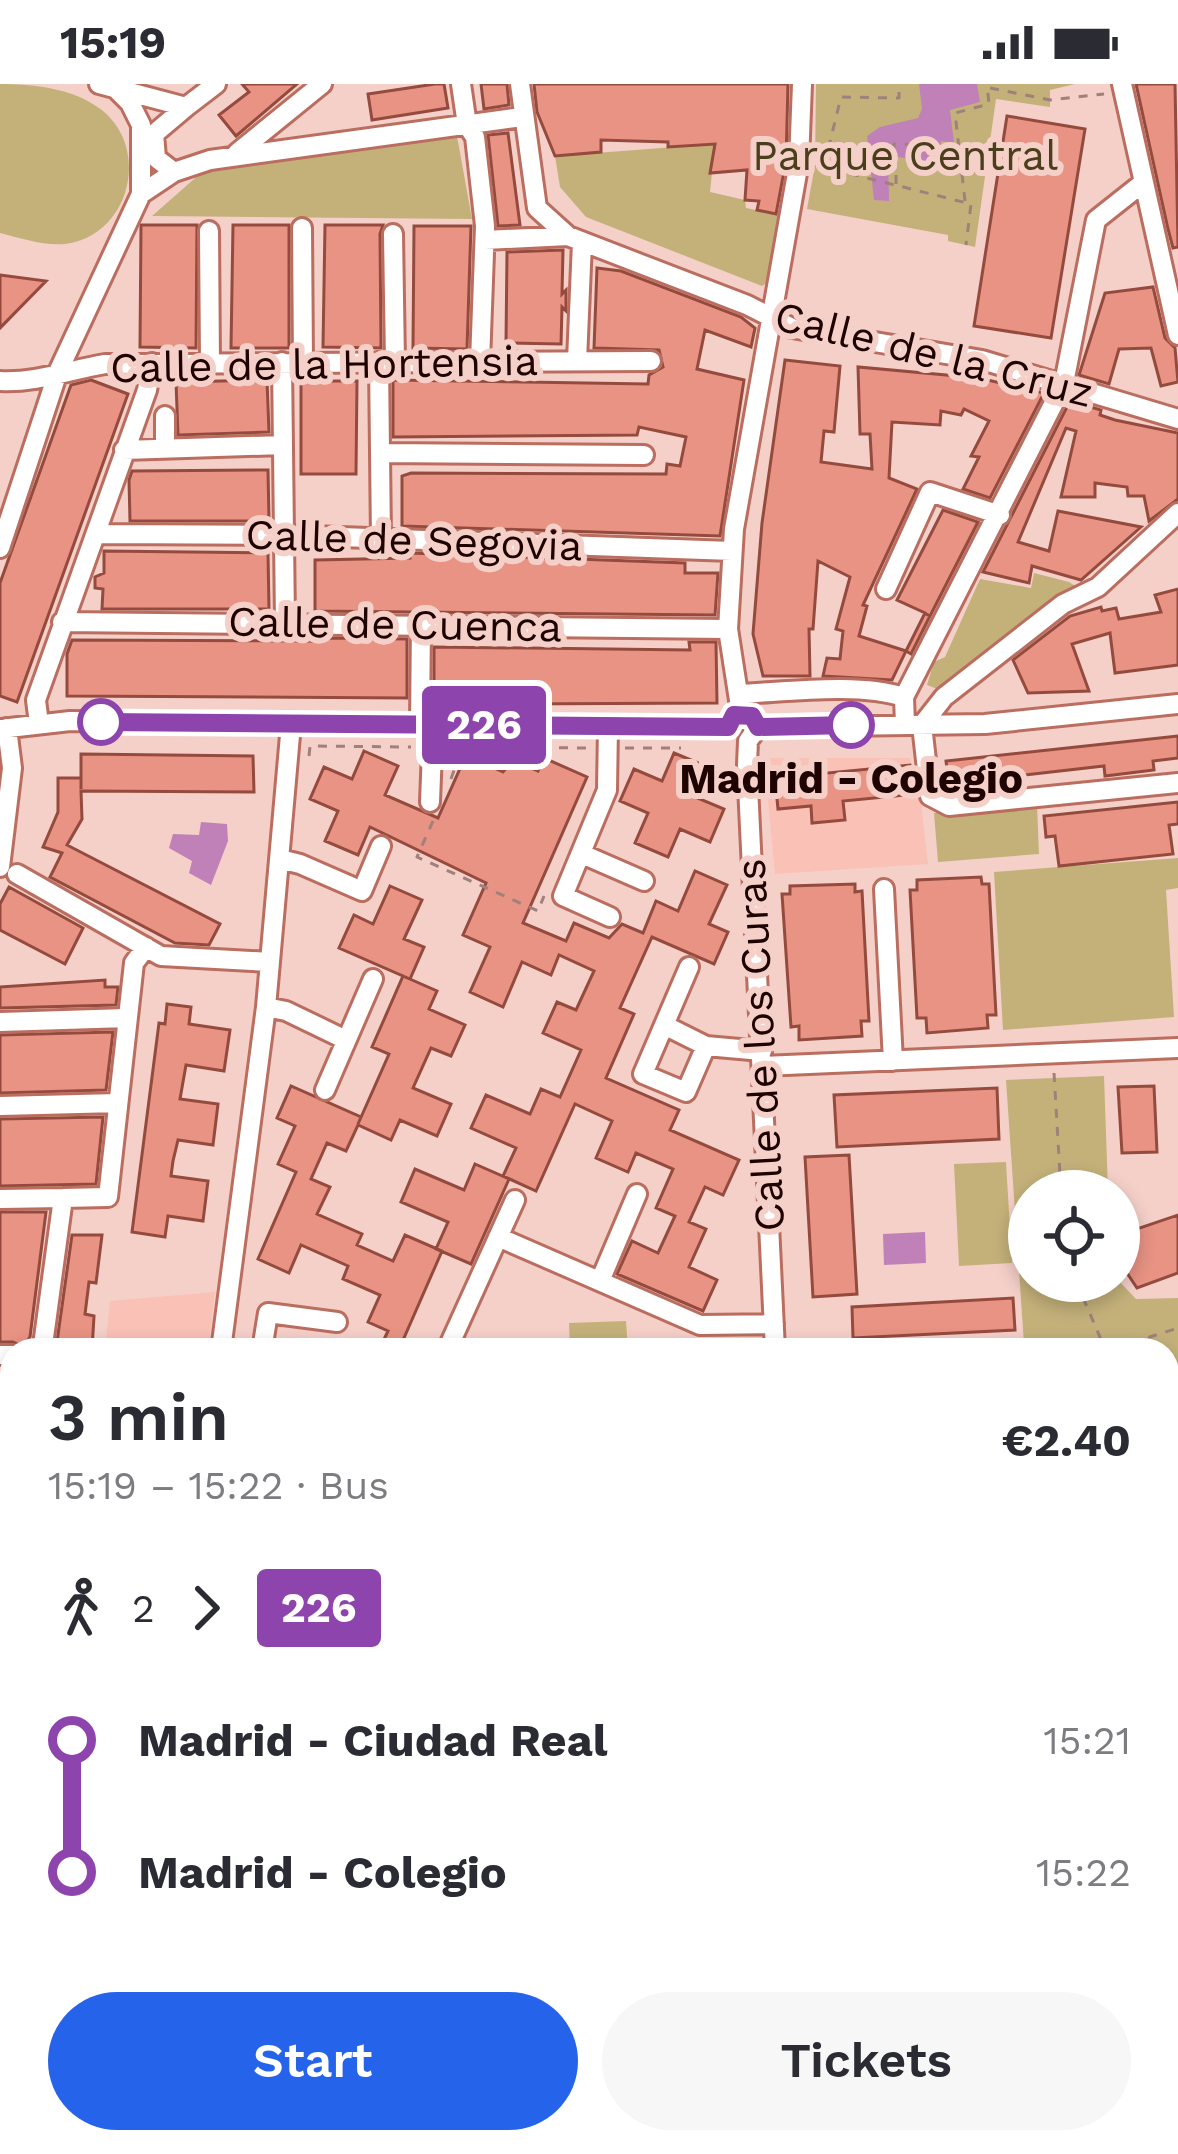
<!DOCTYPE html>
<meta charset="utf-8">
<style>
body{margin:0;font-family:"Work Sans",sans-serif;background:#f7f7f7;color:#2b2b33;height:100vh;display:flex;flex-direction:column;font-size:45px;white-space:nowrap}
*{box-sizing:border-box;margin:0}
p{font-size:39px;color:#7c7c81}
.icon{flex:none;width:66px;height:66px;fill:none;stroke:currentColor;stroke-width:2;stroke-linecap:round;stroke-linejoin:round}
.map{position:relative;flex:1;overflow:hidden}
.sheet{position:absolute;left:0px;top:1254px;width:1179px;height:816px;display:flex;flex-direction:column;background:#fff;border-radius:36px 36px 0 0;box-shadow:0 6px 18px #0003}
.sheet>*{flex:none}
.badge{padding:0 24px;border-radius:9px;font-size:42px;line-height:78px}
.buttons{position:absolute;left:1008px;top:1086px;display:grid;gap:24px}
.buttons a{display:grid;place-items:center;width:132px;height:132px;border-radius:50%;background:#fff;box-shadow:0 6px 18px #0003;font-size:60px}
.map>.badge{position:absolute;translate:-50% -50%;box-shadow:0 0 0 6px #fff}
.legs{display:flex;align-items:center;gap:18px;height:132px;padding:0 48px;font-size:39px}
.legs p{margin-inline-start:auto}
.head{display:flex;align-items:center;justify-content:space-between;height:204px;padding:0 48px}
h1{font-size:66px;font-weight:600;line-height:90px}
.cta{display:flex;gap:24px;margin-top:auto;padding:24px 48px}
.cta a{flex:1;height:138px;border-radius:72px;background:#2563eb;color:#fff;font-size:48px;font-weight:600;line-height:138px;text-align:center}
.cta a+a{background:#f7f7f7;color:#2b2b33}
ul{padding:0 48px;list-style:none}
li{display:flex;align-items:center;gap:42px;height:132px;font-size:45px}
li i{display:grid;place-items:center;width:18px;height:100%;margin:0 15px;background:currentColor}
li i::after{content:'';width:30px;height:30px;margin:-15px;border:9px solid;border-radius:50%;background:#fff}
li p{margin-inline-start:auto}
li:first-child i{background:linear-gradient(#0000 50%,currentColor 0)}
li:last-child i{background:linear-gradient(currentColor 50%,#0000 0)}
.status{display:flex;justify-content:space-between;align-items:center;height:84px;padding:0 60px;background:#fff;direction:ltr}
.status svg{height:33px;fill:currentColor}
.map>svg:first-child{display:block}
.built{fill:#fac1b6}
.green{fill:#c4b17a}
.water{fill:#bf81b8}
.building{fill:#e89384;stroke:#954a3e;stroke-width:3}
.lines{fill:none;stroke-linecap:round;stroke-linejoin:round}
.minor-casing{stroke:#bb6d5f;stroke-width:24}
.major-casing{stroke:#bb6d5f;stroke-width:30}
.highway-casing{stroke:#bb6d5f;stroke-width:33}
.path{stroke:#a0807b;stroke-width:3;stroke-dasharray:9 9;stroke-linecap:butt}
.minor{stroke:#fff;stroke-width:18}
.major{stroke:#fff;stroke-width:24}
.highway{stroke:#fff;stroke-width:27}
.line-1-casing{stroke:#fff;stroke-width:27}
.line-1{stroke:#8e44ad;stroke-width:18}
.stop-1-dot{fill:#fff;stroke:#8e44ad;stroke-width:6}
.labels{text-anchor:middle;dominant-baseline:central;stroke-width:12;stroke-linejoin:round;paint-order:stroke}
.park-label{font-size:42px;fill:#4a3e1b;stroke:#f4d0c9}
.street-label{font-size:42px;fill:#1e0301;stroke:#f4d0c9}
.stop-label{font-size:42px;font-weight:bold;fill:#1e0301;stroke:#f4d0c9}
</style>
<div class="status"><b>15:19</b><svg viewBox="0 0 49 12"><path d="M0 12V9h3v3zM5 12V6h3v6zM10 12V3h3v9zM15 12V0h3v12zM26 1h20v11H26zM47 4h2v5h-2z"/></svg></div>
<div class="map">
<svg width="1178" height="2070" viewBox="0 0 1178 2070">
<rect width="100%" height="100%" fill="#f4d0c9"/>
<!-- built -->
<path class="built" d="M 764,674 L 910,674 L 911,693 L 918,693 L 928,780 L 775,790 Z
M 215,1208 L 208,1266 L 105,1266 L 110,1217 Z
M 0,1284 L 12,1284 L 12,1476 L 0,1477 Z"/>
<!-- green -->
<path class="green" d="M 0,0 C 32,0 72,4 99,24 C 152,62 131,152 65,160 C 44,162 20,154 0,149 Z
M 816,0 L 1075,0 L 1050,6 L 1050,23 L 996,15 L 975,163 L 948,157 L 948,151 L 807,125 L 815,81 Z
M 457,52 L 472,135 L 152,132 L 202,88 Z
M 715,60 L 710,108 L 745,116 L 746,124 L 782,131 L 771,196 L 762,202 L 586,133 L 560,103 L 555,72 Z
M 1034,489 L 1069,498 L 1080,505 L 940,606 L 927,601 L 934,578 L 945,573 L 980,495 L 1031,504 Z
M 1037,721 L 1039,770 L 938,778 L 934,729 Z
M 1178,774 L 1178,804 L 1166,806 L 1174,933 L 1003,946 L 994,788 Z
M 1104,992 L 1108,1107 L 1029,1107 L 1029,1197 L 1119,1197 L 1136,1215 L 1178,1214 L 1178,1304 L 1172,1307 L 1177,1324 L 1167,1326 L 1167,1266 L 962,1266 L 1024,1260 L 1006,996 Z
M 1006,1078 L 1012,1179 L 959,1182 L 954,1080 Z
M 626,1237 L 628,1266 L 570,1266 L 569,1239 Z
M 0,1351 L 12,1351 L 12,1444 L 0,1445 Z
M 1178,1548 L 1178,1771 L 1167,1746 L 1167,1549 Z"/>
<!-- water -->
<path class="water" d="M 919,0 L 977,0 L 980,18 L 950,26 L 954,59 L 941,57 L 937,80 L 888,71 L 889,117 L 874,116 L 867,52 L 880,43 L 918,34 L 922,25 Z
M 201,738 L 227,740 L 228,757 L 211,801 L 189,789 L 192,777 L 169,764 L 173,750 L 199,751 Z
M 925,1148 L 926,1179 L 884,1181 L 883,1150 Z"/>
<!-- building -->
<path class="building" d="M 242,0 L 297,0 L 236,52 L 219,31 L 249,8 Z
M 435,0 L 444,0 L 448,24 L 372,36 L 368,10 Z
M 481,0 L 507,0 L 509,21 L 484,25 Z
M 534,0 L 788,0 L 786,77 L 776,130 L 757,126 L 759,117 L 745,116 L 747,86 L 710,89 L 715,60 L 668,63 L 668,58 L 601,56 L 601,68 L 555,72 L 537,28 Z
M 1136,0 L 1175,0 L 1178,163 L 1173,164 L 1168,145 Z
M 1007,32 L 1085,45 L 1051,254 L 974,242 Z
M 508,49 L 520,141 L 498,142 L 488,51 Z
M 141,141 L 197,141 L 196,264 L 140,263 Z
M 233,141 L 289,141 L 289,264 L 231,264 Z
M 325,141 L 383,141 L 380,150 L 381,264 L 323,263 Z
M 414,142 L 471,142 L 467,265 L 413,264 Z
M 563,166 L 562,210 L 566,206 L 566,227 L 562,223 L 561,260 L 506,259 L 507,168 Z
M 597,184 L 621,187 L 741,233 L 755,244 L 751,263 L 705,246 L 697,285 L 744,296 L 720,452 L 402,442 L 402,392 L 411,389 L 666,390 L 667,380 L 680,382 L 686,353 L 639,343 L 637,351 L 393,353 L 393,296 L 648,300 L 649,291 L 663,283 L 659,266 L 594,264 Z
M 0,191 L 46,197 L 0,244 Z
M 1153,203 L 1165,254 L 1175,264 L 1178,298 L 1161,302 L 1151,264 L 1119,265 L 1109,300 L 1079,291 L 1105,209 Z
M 785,276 L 840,282 L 834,348 L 824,347 L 821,378 L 872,385 L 870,350 L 860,350 L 858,283 L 979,294 L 1044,309 L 990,414 L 963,405 L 979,373 L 971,372 L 989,337 L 964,325 L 961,331 L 941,327 L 940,341 L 892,338 L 889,394 L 917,405 L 863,521 L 867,522 L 859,552 L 906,567 L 892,596 L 823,592 L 827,574 L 840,575 L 843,547 L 836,545 L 850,493 L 818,477 L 813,545 L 809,545 L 810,592 L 763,592 L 753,550 L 762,439 Z
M 91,296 L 128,310 L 17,618 L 0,612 L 0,499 L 71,301 Z
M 267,296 L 269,348 L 178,351 L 176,298 Z
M 301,297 L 357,297 L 356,390 L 301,390 Z
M 1070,317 L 1101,326 L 1100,331 L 1115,336 L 1178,349 L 1178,415 L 1149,437 L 1144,412 L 1128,412 L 1127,403 L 1095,399 L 1095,413 L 1061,413 L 1076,347 L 1066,344 L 1018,458 L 1049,467 L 1058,427 L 1141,443 L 1081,496 L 1032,482 L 1029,499 L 983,488 Z
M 268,386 L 269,437 L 130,437 L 129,396 L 132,387 Z
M 943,426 L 978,438 L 930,532 L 926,530 L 930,532 L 911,570 L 906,567 L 925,529 L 897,516 Z
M 104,467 L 268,469 L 269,525 L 102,525 L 103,505 L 95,504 L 95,493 L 104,489 Z
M 410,469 L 685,479 L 685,489 L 718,489 L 715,531 L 315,527 L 315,476 L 410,474 Z
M 1178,505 L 1178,581 L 1115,589 L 1110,549 L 1072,560 L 1089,607 L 1028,609 L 1013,576 L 1070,532 L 1101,523 L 1102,527 L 1116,524 L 1119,535 L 1161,528 L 1155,511 Z
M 323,554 L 407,555 L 407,614 L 67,612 L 67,570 L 72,556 L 323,557 Z
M 689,558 L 716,558 L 717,619 L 493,620 L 493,616 L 434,614 L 434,563 L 690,566 Z
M 1178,652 L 1178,674 L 1153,677 L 1154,686 L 1105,692 L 1104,682 L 998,694 L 998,702 L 950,707 L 946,677 Z
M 364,667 L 398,682 L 385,711 L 438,734 L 466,671 L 503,688 L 513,676 L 538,687 L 544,674 L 587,693 L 523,839 L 566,857 L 574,839 L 609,854 L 622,840 L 643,849 L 656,817 L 678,827 L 695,787 L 727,801 L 709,840 L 728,848 L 714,880 L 652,853 L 620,924 L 634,930 L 606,994 L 679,1026 L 670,1046 L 739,1076 L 723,1111 L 705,1103 L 689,1138 L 706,1145 L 689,1183 L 717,1196 L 703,1227 L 617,1190 L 632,1157 L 658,1169 L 675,1132 L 656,1124 L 673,1085 L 636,1069 L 628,1088 L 596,1074 L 612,1037 L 575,1020 L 536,1107 L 503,1092 L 516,1064 L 471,1044 L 486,1011 L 530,1030 L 541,1005 L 560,1013 L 581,966 L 543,949 L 557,918 L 576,926 L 594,887 L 559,871 L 551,891 L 522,878 L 503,923 L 470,908 L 490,863 L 463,851 L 486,799 L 370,743 L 358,771 L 325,757 L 338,727 L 310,715 L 324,683 L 352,695 Z
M 674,669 L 708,683 L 695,713 L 724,725 L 710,758 L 680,745 L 668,773 L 635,759 L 648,729 L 620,717 L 634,685 L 662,697 Z
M 81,670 L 253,672 L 254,708 L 81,707 L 82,735 L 67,761 L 220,840 L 209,861 L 175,859 L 50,793 L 62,769 L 43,763 L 58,728 L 58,694 L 81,694 L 81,705 Z
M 910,681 L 916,710 L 843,717 L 845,736 L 812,739 L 811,722 L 778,725 L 775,694 Z
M 1178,718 L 1178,740 L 1169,741 L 1173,770 L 1059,782 L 1055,752 L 1046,753 L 1044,732 Z
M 981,793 L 982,800 L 989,800 L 996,931 L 987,931 L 988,944 L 927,949 L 926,934 L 917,934 L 910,806 L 917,806 L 917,796 Z
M 855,800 L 855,808 L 862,807 L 869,937 L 861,937 L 862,952 L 799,956 L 799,942 L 791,943 L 782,810 L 790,810 L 790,802 Z
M 390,802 L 422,816 L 404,855 L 424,863 L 410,895 L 339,864 L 354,831 L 373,840 Z
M 9,803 L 83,844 L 65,880 L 0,846 L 0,820 Z
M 403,892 L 437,907 L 429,925 L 465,941 L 451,972 L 431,964 L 413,1004 L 451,1020 L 437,1052 L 400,1036 L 391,1056 L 358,1041 L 346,1067 L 327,1059 L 311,1095 L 330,1103 L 317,1130 L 362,1150 L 357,1161 L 393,1177 L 405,1151 L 442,1167 L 404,1254 L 431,1266 L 379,1266 L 388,1247 L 368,1238 L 380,1211 L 343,1195 L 348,1182 L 301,1161 L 289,1189 L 258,1175 L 296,1088 L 278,1080 L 295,1042 L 277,1034 L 291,1002 L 361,1033 L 358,1040 L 389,970 L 372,963 Z
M 105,896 L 105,903 L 118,903 L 116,921 L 0,924 L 0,903 Z
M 167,920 L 191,923 L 189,940 L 230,946 L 224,987 L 186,981 L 180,1015 L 218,1020 L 213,1061 L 178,1056 L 173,1077 L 171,1092 L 208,1097 L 203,1137 L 168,1132 L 165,1153 L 132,1148 L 159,939 L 165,940 Z
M 113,948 L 106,1006 L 0,1009 L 0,951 Z
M 1154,1002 L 1157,1068 L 1122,1069 L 1118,1003 Z
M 997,1004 L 999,1055 L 837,1063 L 834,1011 Z
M 103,1033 L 96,1100 L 0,1102 L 0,1035 Z
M 849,1071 L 857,1210 L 813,1213 L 805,1073 Z
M 475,1080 L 509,1095 L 471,1180 L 436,1165 L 448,1138 L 401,1118 L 415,1085 L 464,1106 Z
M 0,1128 L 46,1128 L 30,1253 L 23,1263 L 13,1258 L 0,1258 Z
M 1178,1131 L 1178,1189 L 1137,1204 L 1119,1177 L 1119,1151 Z
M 72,1151 L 102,1151 L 96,1199 L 89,1198 L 85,1230 L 94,1232 L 92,1266 L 56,1265 Z
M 1013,1214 L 1015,1246 L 853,1254 L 852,1223 Z"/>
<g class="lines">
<!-- minor casing -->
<g class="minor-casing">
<path id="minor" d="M 99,0 L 186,23 L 216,0
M 461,0 L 467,41 L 475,53 L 485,142 L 480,278
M 520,0 L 537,124 L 568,152
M 1122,0 L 1178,251
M 237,69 L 322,0
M 174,88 L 156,74 L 154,50 L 186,23
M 141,110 L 174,88 L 210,76 L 522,33
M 302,144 L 303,278
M 209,147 L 210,279
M 393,150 L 395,278
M 485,156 L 568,152 L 747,221 L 792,244 L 982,276 L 1178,335
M 577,277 L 582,158
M 282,278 L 285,539
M 379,278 L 381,456
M 0,297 C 36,299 69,286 105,280 L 651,277
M 165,332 L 165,364
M 124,366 L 283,361
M 380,369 L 644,371
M 1178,429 L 1098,503 L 1063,520 L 944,613 L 922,641 L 930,712 L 949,722 L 1178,699
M 96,450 L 284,451 L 732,467
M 0,464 L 58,288 L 141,110 L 141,41 L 130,19 L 117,6
M 886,505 L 930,408 L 1000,431
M 62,538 L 728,545
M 738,610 C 786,608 858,598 904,613
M 741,629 L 728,545 L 734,445 L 799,78 L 802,0
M 420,639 L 421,539
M 39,640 L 36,616 L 147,306 L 152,279
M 905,641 L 904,613 L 1064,299 L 1096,136 L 1144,98
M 608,643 L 607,706 L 563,812 L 610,833
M 758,643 L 748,657 L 747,681 L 775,1266
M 758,643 L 985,640 L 1178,620
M 0,645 L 70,637 L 728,643
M 430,718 L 433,640
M 582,770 L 644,797
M 280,775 L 300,780 L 362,807 L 381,762
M 0,783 L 12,684 L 7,644
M 17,790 L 161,872 L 270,878
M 884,805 L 893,977
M 689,883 L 643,990 L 686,1008 L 706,962
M 266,923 L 286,927 L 346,956
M 0,938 L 127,934
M 664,941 L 706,962 L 762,967
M 763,982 L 1178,964
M 325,1006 L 373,895
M 0,1022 L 118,1019
M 63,1114 L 108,1113 L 134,879 L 146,863
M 0,1115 L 63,1114 L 43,1261 L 36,1266
M 498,1153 L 700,1241 L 774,1240
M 600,1197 L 637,1110
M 221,1266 L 266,923 L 291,640
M 262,1266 L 268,1229 L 337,1238
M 447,1266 L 515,1116
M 0,1271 L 12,1271
M 1167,1344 L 1178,1341
M 0,1493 L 12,1493"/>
</g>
<!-- major casing -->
<g class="major-casing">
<path id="major" d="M 1167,1518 L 1178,1497
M 1167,1794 L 1178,1810"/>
</g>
<!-- highway casing -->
<g class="highway-casing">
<path id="highway" d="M 1167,1386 L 1178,1383
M 1167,1431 L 1178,1430
M 1167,1470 L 1178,1469
M 1167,1524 L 1178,1522
M 0,1570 L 12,1570
M 0,1626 L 12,1625
M 0,1648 L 12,1647
M 1167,1903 L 1178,1911"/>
</g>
<!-- path -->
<path class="path" d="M 990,4 L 1050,16 L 1104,10
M 815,81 L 971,120 L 966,161
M 824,82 L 841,13 L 899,14 L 899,0
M 896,100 L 896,81 L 892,80 L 894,60 L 957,62
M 965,117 L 955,29 L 989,20 L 987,0
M 451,663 L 591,664
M 625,664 L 681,664
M 309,672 L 310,662 L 411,663
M 451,695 L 462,663
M 433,737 L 417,773 L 538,827 L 544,812
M 1054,989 L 1061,1107
M 1076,1197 L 1102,1258
M 1131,1259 L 1178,1244
M 1090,1266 L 1112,1256 L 1138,1266
M 1167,1293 L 1178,1289
M 0,1521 L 12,1520
M 0,1685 L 12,1685
M 0,1795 L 12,1791
M 1167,1979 L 1178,1988"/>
<!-- minor -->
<use href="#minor" class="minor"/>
<!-- major -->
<use href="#major" class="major"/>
<!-- highway -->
<use href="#highway" class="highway"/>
</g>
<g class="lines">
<!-- line-1 casing -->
<g class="line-1-casing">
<path id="line-1" d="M 101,638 L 728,643 L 734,631 L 752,632 L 758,643 L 851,641"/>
</g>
<!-- line-1 -->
<use href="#line-1" class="line-1"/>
</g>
<!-- markers -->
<g class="stop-1-dot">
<circle cx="101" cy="638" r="21"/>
<circle cx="851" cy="641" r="21"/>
</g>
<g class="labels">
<!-- park labels -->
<g class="park-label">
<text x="905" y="71">Parque Central</text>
</g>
<!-- street labels -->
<g class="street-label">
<text transform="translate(934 270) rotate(14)">Calle de la Cruz</text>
<text transform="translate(324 280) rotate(-1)">Calle de la Hortensia</text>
<text transform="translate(414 456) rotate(2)">Calle de Segovia</text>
<text transform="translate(395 540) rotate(1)">Calle de Cuenca</text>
<text transform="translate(760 961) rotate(-93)">Calle de los Curas</text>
</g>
<!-- stop labels -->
<g class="stop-label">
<text x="851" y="694">Madrid - Colegio</text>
</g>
</g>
</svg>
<div class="buttons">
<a><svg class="icon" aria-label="locate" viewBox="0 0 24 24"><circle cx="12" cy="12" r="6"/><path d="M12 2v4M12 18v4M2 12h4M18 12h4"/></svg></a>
</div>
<b class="badge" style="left:484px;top:641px;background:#8e44ad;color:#fff">226</b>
<section class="sheet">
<div class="head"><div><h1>3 min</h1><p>15:19 – 15:22 · Bus</p></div><b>€2.40</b></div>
<div class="legs"><svg class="icon" aria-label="walk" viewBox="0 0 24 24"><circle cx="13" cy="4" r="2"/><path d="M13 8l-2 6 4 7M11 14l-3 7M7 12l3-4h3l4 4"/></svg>2<svg class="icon" aria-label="forward" viewBox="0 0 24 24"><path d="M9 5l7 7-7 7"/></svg><b class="badge" style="background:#8e44ad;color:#fff">226</b></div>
<ul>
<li><i style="color:#8e44ad"></i><b>Madrid - Ciudad Real</b><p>15:21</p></li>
<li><i style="color:#8e44ad"></i><b>Madrid - Colegio</b><p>15:22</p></li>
</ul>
<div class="cta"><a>Start</a><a>Tickets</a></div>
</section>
</div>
